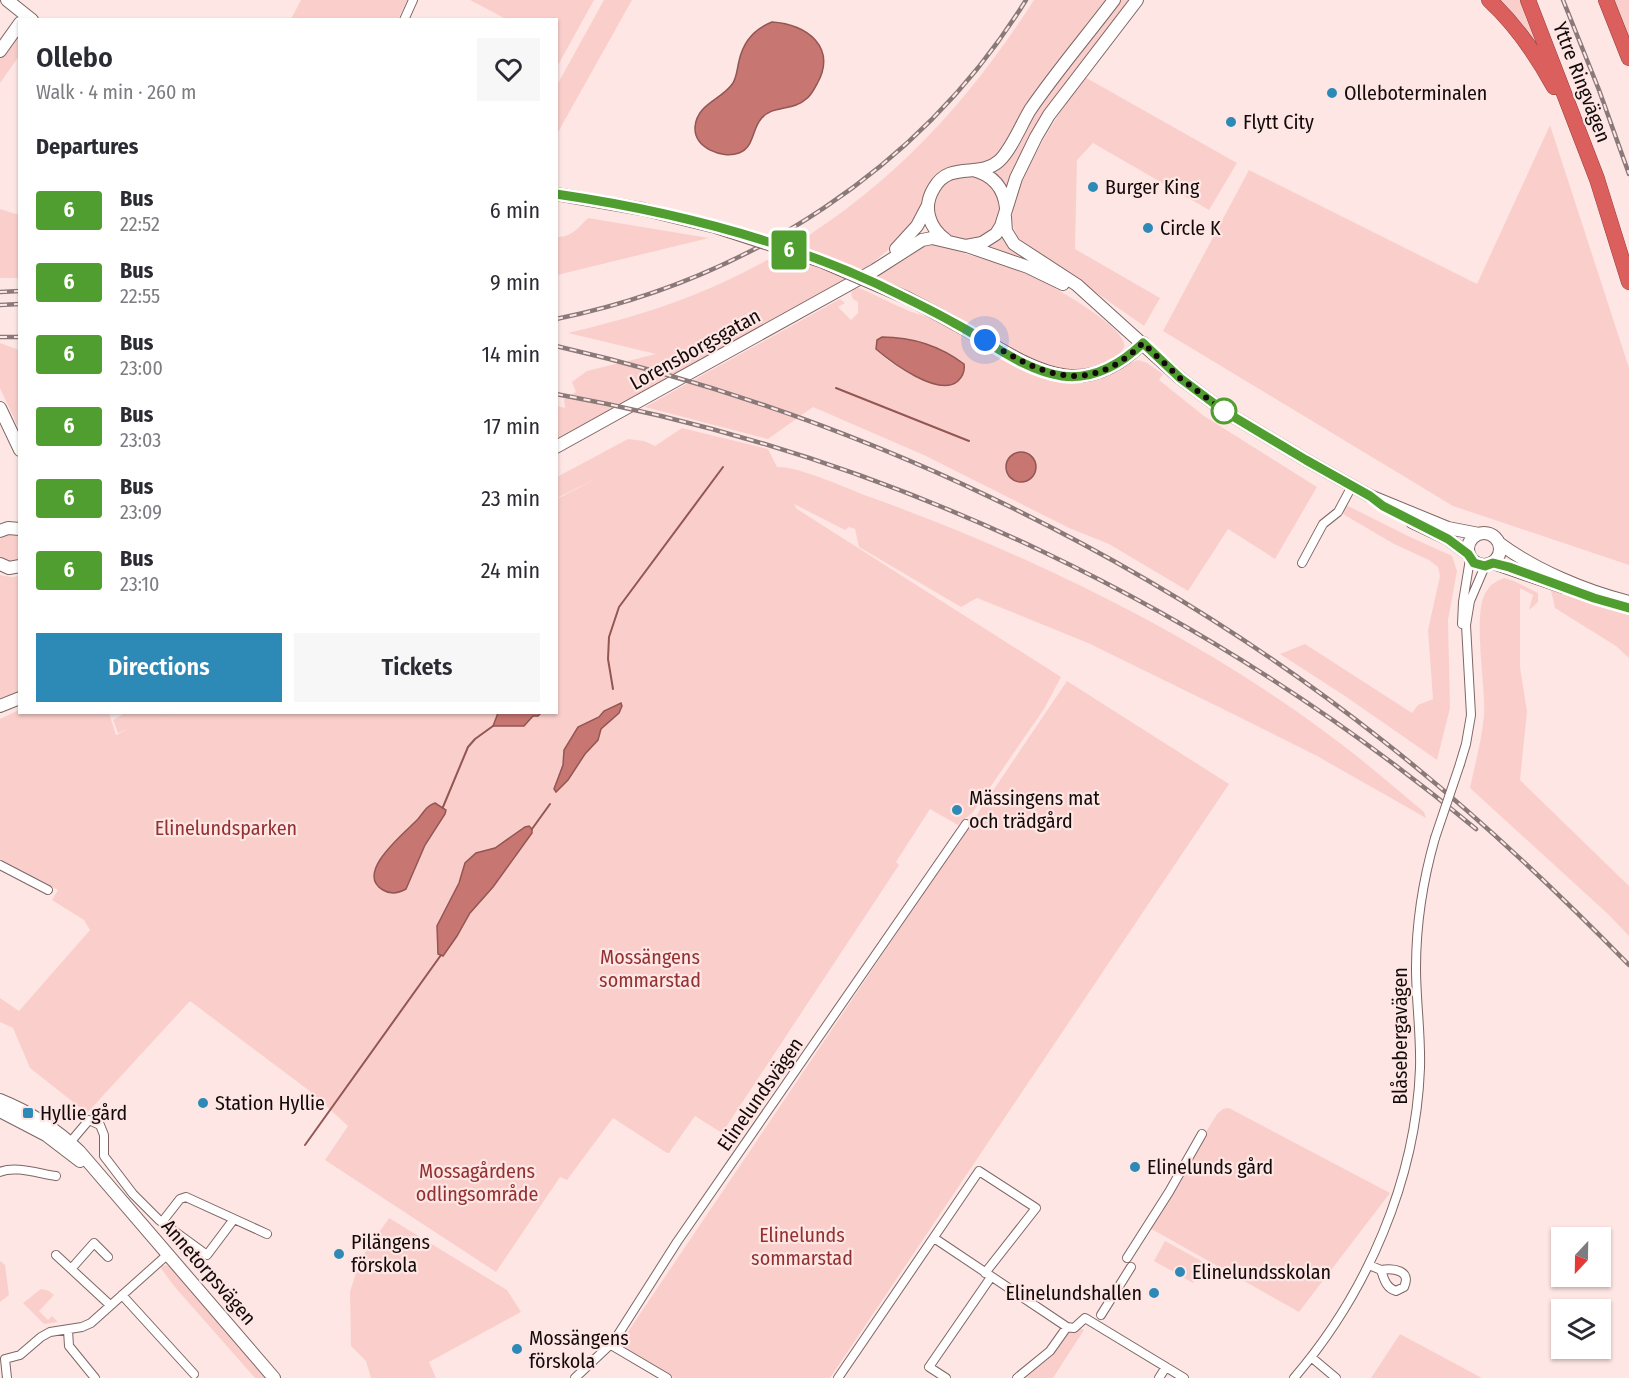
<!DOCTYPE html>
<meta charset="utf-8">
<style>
body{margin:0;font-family:"Fira Sans Condensed",sans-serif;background:#f7f7f7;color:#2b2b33;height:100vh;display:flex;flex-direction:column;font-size:22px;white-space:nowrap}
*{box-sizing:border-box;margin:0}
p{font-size:20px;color:#7c7c81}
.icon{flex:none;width:33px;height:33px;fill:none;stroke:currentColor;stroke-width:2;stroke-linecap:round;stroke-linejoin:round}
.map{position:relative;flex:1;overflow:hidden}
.sheet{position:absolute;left:18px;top:18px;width:540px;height:696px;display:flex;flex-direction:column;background:#fff;border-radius:0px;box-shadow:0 2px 4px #0004}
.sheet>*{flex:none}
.badge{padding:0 12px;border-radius:4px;font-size:21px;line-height:39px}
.needle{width:39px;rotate:202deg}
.controls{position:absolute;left:1551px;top:1227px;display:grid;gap:12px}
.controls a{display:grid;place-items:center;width:60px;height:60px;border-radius:0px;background:#fff;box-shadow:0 2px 4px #0004;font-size:30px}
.you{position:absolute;width:30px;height:30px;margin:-15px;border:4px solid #fff;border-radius:50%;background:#1a73e8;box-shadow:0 0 0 9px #1a73e833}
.map>.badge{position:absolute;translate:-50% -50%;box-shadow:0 0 0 3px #fff}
h2{padding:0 18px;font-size:22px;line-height:54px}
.round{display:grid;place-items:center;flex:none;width:63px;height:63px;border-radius:0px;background:#f7f7f7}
.headline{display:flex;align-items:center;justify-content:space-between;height:102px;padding:0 18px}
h1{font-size:28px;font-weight:600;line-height:45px}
.primary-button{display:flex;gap:12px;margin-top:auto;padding:12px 18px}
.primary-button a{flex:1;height:69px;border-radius:0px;background:#2d8ab6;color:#fff;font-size:24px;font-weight:600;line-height:69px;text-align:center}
.primary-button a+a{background:#f7f7f7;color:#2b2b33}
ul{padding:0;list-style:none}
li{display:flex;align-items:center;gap:18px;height:72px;padding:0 18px}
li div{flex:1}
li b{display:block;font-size:22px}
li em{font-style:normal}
li .badge{min-width:66px;font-weight:700;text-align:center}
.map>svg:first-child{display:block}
.green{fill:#facfcb;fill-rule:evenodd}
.water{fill:#c87672;stroke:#925653;stroke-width:1.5}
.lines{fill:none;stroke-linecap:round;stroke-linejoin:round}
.stream{stroke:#925653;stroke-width:2}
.street-casing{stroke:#7e6664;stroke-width:10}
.secondary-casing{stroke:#7e6664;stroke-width:14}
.highway-casing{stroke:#944140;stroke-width:16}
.street{stroke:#fff;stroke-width:8}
.secondary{stroke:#fff;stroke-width:12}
.highway{stroke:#da5f5d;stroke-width:15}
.rail-casing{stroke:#897978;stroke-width:4.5}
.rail{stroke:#fde6e4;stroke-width:2;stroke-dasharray:7;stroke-linecap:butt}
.street-bridge-casing{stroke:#7e6664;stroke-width:10;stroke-linecap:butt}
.secondary-bridge-casing{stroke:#7e6664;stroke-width:14;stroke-linecap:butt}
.street-bridge{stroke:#fff;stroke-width:8}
.secondary-bridge{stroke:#fff;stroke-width:12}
.line-casing{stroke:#fff;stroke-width:14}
.line{stroke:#509e2f;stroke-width:9}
.walk{stroke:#130a0a;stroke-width:6;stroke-dasharray:0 10.8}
.poi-dot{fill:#2d8ab6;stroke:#fde6e4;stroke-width:2}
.stop-dot{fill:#fff;stroke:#509e2f;stroke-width:3}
.labels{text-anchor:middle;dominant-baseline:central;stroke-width:4.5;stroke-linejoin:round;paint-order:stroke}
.street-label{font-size:20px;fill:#130a0a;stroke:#fde6e4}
.poi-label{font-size:20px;fill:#130a0a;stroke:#fde6e4;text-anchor:start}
.park-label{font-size:20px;fill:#933031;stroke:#fde6e4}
</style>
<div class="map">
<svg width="1629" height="1378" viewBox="0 0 1629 1378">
<rect width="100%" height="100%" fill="#fde6e4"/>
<!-- green -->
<path class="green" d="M 301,0 L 407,0 L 398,19 L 291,19 Z
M 470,0 L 594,0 L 557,67 L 556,20 L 506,19 Z
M 604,0 L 632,0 L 557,134 L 557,85 Z
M 1034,0 L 1109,0 L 1020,119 L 996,156 L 989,162 L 972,166 L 953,167 L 900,240 L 870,265 L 557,439 L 557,406 L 565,408 L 564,399 L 576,392 L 572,382 L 587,371 L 656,354 L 568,333 C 618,321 668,307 715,286 C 855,223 952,128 1034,0 Z
M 1118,0 L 1132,0 L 1031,135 L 1013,169 L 1006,190 L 991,173 L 998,168 L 1038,108 Z
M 1494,0 L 1520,0 L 1547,65 Z
M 1614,0 L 1629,0 L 1629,37 Z
M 19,34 L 19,56 L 0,83 L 0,59 Z
M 1083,76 L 1237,163 L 1209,210 L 1093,143 L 1077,160 L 1075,249 L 1160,298 L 1144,326 L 1018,238 C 1015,231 1011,222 1012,216 C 1017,174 1061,112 1083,76 Z
M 1550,125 L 1629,368 L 1629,565 L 1453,506 L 1163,331 L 1249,170 L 1477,284 Z
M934 208a33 33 0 1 1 66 0a33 33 0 1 1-66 0Z
M 0,209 L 19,215 L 19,278 L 0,278 Z
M 588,218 L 709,238 L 557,275 L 557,237 C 571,238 579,227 588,218 Z
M 1002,234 C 1012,253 1030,260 1048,271 L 986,248 Z
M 934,244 C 947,247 960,252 973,256 C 990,261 1008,265 1025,272 C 1042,280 1130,328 1124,347 C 1122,354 1109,361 1103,364 C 1081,375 1058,371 1036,364 L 875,278 C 893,265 912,247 934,244 Z
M 859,288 C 876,295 892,304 909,311 C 919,315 930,316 939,321 C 982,343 1024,384 1075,383 C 1099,382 1116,367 1138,360 L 1147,363 L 1163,374 L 1159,380 L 1204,416 L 1317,487 L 1275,559 L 1228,529 L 1188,591 L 1109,544 L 1069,528 L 926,456 L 813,407 L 768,439 L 645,407 L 840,299 L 845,303 L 838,307 L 851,320 L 858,313 L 858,302 L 853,299 L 851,293 L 854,289 ZM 875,345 L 959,381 C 953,384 947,385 940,385 C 924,383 878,360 875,345 Z
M 0,343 L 19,350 L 19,429 L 0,388 Z
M 682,428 L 768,449 L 777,467 C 795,465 847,488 867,496 C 1024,552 1195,634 1329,735 C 1362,759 1393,786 1424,812 L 1426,818 L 1317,756 L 1227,711 L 1088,643 L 977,598 L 961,607 L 859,547 L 855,529 L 849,527 L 845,530 L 794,504 L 797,509 L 1061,677 L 1044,709 L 973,812 L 958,825 L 930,809 L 896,862 L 899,865 L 722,1133 L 695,1116 L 669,1153 L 667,1153 L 613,1118 L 567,1180 L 560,1177 L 496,1272 L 325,1160 L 348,1126 L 311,1092 L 190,1001 L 87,1113 L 30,1068 L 13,1028 L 0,1022 L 0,998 L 19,1011 L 90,930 L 84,920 L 52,900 L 58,890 L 0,860 L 0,719 L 19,710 L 20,712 L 109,713 L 116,735 L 128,729 L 118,733 L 113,720 L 125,713 L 162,713 L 160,715 L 165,712 L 556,712 L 557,499 L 599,477 L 557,498 L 557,477 L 628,439 L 644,441 L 655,446 Z
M 1346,505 L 1408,536 L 1452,556 L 1457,571 L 1448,620 L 1450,708 L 1437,760 L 1345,696 L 1280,654 L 1305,644 L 1412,713 L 1418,705 L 1433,699 L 1428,630 L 1440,576 L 1438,567 L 1429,560 L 1394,544 L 1343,514 Z
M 10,533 L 19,535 L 19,561 L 11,563 L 0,557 L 0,539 Z
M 0,575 L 11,577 L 20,576 L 19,692 L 0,699 Z
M 1504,578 L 1514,581 L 1538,593 L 1538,602 L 1529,610 L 1533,595 L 1520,588 L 1520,667 L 1527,712 L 1520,780 L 1629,886 L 1629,936 L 1609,915 L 1470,788 C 1475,764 1482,739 1484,715 C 1486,687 1472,613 1486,592 C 1491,584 1496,581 1504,578 Z
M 1550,586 L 1579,597 L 1629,611 L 1629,658 L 1616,646 L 1555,608 Z
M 1067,681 L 1229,784 L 830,1378 L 674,1378 L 619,1345 Z
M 1229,1108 L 1390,1193 L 1299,1312 L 1148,1227 L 1217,1114 L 1223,1109 Z
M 389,1218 L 507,1290 L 521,1312 L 429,1362 L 436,1378 L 371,1378 L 366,1361 L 351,1346 L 350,1292 L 360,1260 Z
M 1165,1241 L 1205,1263 L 1193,1283 L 1154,1261 Z
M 0,1261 L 5,1265 L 9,1295 L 0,1302 Z
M 166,1265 L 172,1267 L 268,1378 L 255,1378 L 174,1286 L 160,1267 Z
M 41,1289 L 49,1291 L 54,1295 L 39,1311 L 48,1320 L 52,1316 L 58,1322 L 44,1324 L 23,1303 Z
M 1070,1324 L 1084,1330 L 1053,1378 L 1019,1378 Z
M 1400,1334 L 1482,1378 L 1371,1378 Z"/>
<!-- water -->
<path class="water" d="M 772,22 C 808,24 837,48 817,84 C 814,89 811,96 806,99 C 794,111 771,105 761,119 C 752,129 754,148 739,153 C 722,159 694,148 695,127 C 697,103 722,100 733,83 C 737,76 737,69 739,61 C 743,42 754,29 772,22 Z
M 882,337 C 912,337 940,346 964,364 C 965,370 963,376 958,381 C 939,398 891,362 876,349 L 877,340 Z
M1006 467a15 15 0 1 1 30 0a15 15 0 1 1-30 0Z
M 621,703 L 622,706 L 619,713 L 601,729 L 598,740 L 585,754 L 568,780 L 556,792 L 554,789 L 563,765 L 564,750 L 578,727 L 599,717 L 604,711 Z
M 498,713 L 498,712 L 541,713 L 538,716 L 533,716 L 524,726 L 493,726 Z
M 435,803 L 446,810 L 445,814 L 425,845 L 406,889 C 399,893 391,895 383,890 C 353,873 407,831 418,819 C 424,812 426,806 435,803 Z
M 529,826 L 532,829 L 532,833 L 493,887 L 470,913 L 457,936 L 443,956 L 438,954 L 437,926 L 459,883 L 465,863 L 476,853 L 495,848 L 525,827 Z"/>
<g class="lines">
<!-- stream -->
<path class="stream" d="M 836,388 L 969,441
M 613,689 L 608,659 L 609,637 L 619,607 L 723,467
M 443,807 L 468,747 L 475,739 L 493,726
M 532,829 L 550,804
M 305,1145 L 441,955"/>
<!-- street casing -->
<g class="street-casing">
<path id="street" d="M 404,20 L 413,0
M 1302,563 L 1323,524 L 1338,512 L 1352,486
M 1462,624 L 1463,602 L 1470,559
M 1460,764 L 1466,744 L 1471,715 L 1466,625 L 1470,601 L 1485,566
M 0,865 L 48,890
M 67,1146 L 89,1120 L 100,1125 L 104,1135 L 104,1156 L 133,1194 L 159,1220 L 207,1255 L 234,1219
M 0,1172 C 15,1165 40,1174 56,1176
M 162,1222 L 180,1199 L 186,1197 L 267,1234
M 934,1238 L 1067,1327 L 1074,1328 L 1085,1318 L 1184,1378
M 56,1255 L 110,1305
M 1127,1258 L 1169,1192 L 1202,1134
M 1369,1265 L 1381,1270 C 1384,1279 1386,1288 1396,1291 L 1404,1287 C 1412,1270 1393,1268 1381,1270
M 71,1269 L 94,1243 L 108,1257
M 122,1295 L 194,1374
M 1101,1315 L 1131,1267
M 68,1330 L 69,1346 L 95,1378
M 611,1345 L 667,1378
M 1311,1357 L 1336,1378
M 7,1378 L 5,1359 L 20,1355 L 41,1337 L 50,1332 L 82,1327 L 91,1323 L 167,1255
M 575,1378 L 614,1341 L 677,1242 L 966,824
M 838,1378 L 979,1171 L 1036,1208 L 985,1273
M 946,1378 L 929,1367 L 991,1277
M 1017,1378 L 1050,1351 L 1067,1327
M 1159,1378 L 1166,1367
M 1294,1378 C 1367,1293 1416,1180 1420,1068 C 1421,1034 1416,1001 1416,968 C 1416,923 1423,880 1435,838"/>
</g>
<!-- secondary casing -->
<g class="secondary-casing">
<path id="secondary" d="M 7,0 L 32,20
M 0,51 L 20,23
M 973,170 C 993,175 1004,188 1006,208
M 556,194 L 642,209 L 716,227
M 1005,217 L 1006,231 L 1014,244 L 1077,285 L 1180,378 L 1224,411 L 1306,460 L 1370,496 L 1448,528 L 1479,534
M 946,240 C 929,228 922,207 934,188 C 950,160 979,179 999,161 C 1011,150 1021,125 1030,110 C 1056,72 1086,37 1114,0
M 967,246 L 1028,267 L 1063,284
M 896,249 L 917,226 L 928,205
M 907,298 C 932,311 956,324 980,338 C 1040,372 1084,401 1143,343
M 0,408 L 20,450
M 556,447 L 875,270 L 922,240 L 932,238 L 966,246 L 982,243 L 996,234 L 1001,226 L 1016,178 L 1036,137 L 1049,115 L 1137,0
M 1412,522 L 1448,539 L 1468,554
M 0,531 L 8,528 L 20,529
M1468 549a16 16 0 1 1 32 0a16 16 0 1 1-32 0Z
M 1499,543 C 1535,570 1585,591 1629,602
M 1493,563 L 1563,587
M 0,564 L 9,568 L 20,566
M 0,706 L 20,698
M 0,1100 C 30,1112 56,1129 79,1151 L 274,1378
M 0,1111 L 46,1135 L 80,1161"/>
</g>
<!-- highway casing -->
<g class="highway-casing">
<path id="highway" d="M 1489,0 C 1516,25 1536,54 1554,87
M 1528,0 L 1597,179 L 1629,282
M 1606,0 L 1629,58"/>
</g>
<!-- street -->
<use href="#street" class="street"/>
<!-- secondary -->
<use href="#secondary" class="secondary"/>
<!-- highway -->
<use href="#highway" class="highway"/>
<!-- rail casing -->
<g class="rail-casing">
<path id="rail" d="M 1563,0 L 1599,90 L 1629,174
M 0,292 L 20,291
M 0,305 L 20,304
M 556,319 C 748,280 922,168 1026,0
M 0,337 L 20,337
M 556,346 C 856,415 1141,550 1382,740 C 1470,809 1551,885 1629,965
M 556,394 C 895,455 1212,610 1476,829"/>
</g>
<!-- rail -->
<use href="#rail" class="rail"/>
<!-- street-bridge casing -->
<g class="street-bridge-casing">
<path id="street-bridge" d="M 1435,838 L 1460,764"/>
</g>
<!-- secondary-bridge casing -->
<g class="secondary-bridge-casing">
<path id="secondary-bridge" d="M 716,227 L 821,261 L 907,298"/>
</g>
<!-- street-bridge -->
<use href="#street-bridge" class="street-bridge"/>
<!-- secondary-bridge -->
<use href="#secondary-bridge" class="secondary-bridge"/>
</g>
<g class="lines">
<!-- line casing -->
<g class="line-casing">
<path id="line" d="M 556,194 C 665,210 775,237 875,283 C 902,296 930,309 956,324 C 990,342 1023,370 1062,376 C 1093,380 1121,364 1143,343 L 1180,378 L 1224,411 L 1306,460 L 1370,496 L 1383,506 L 1448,539 L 1468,554 L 1474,563 L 1485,566 L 1493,563 L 1509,567 L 1594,598 L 1629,608"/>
</g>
<!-- line -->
<use href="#line" class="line"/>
<!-- walk -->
<path class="walk" d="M 985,340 C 1042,375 1087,398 1143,343 L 1180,378 L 1224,411"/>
</g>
<!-- markers -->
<g class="poi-dot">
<circle cx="1332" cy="93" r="6"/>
<circle cx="1231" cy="122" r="6"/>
<circle cx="1093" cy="187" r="6"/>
<circle cx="1148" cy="228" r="6"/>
<circle cx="957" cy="810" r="6"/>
<circle cx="203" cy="1103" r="6"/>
<rect x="22" y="1107" width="12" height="12" rx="3"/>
<circle cx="1135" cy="1167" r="6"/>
<circle cx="339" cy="1254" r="6"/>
<circle cx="1180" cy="1272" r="6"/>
<circle cx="1154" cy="1293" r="6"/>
<circle cx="517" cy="1349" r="6"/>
</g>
<circle class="stop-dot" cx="1224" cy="411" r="12"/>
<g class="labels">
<!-- street labels -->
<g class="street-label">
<text transform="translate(1582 82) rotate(69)">Yttre Ringvägen</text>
<text transform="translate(695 349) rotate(-29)">Lorensborgsgatan</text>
<text transform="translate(1400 1036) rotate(-90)">Blåsebergavägen</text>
<text transform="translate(760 1094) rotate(-55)">Elinelundsvägen</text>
<text transform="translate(209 1272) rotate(49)">Annetorpsvägen</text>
</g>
<!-- poi labels -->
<g class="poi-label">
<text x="1344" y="93">Olleboterminalen</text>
<text x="1243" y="122">Flytt City</text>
<text x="1105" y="187">Burger King</text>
<text x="1160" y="228">Circle K</text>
<text x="969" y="798">Mässingens mat<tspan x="969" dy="23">och trädgård</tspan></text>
<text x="215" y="1103">Station Hyllie</text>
<text x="40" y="1113">Hyllie gård</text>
<text x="1147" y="1167">Elinelunds gård</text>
<text x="351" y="1242">Pilängens<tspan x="351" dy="23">förskola</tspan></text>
<text x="1192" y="1272">Elinelundsskolan</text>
<text x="1142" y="1293" text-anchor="end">Elinelundshallen</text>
<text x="529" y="1338">Mossängens<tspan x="529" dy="23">förskola</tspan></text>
</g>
<!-- park labels -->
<g class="park-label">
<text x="226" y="828">Elinelundsparken</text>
<text x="650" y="957">Mossängens<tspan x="650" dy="23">sommarstad</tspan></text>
<text x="477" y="1171">Mossagårdens<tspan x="477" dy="23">odlingsområde</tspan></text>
<text x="802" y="1235">Elinelunds<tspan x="802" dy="23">sommarstad</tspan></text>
</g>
</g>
</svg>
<div class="controls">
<a><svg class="needle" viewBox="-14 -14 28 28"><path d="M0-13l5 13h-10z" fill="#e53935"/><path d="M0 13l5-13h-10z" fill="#7c7c81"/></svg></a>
<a><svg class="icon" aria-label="layers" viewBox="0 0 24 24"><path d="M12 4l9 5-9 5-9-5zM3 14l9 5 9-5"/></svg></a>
</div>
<div class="you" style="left:985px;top:340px"></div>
<b class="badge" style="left:789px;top:250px;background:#509e2f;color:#fff">6</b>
<section class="sheet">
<div class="headline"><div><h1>Ollebo</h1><p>Walk · 4 min · 260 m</p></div><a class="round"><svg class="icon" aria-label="heart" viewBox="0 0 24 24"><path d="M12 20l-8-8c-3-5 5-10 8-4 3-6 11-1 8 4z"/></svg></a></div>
<h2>Departures</h2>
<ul>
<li><span class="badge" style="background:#509e2f;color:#fff">6</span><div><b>Bus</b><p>22:52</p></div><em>6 min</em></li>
<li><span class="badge" style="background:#509e2f;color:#fff">6</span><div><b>Bus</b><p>22:55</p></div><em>9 min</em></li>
<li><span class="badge" style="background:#509e2f;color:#fff">6</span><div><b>Bus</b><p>23:00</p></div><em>14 min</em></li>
<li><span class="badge" style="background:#509e2f;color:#fff">6</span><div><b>Bus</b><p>23:03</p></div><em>17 min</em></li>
<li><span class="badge" style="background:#509e2f;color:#fff">6</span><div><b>Bus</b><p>23:09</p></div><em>23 min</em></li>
<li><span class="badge" style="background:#509e2f;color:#fff">6</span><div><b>Bus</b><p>23:10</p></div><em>24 min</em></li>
</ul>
<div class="primary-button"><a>Directions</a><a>Tickets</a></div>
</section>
</div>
